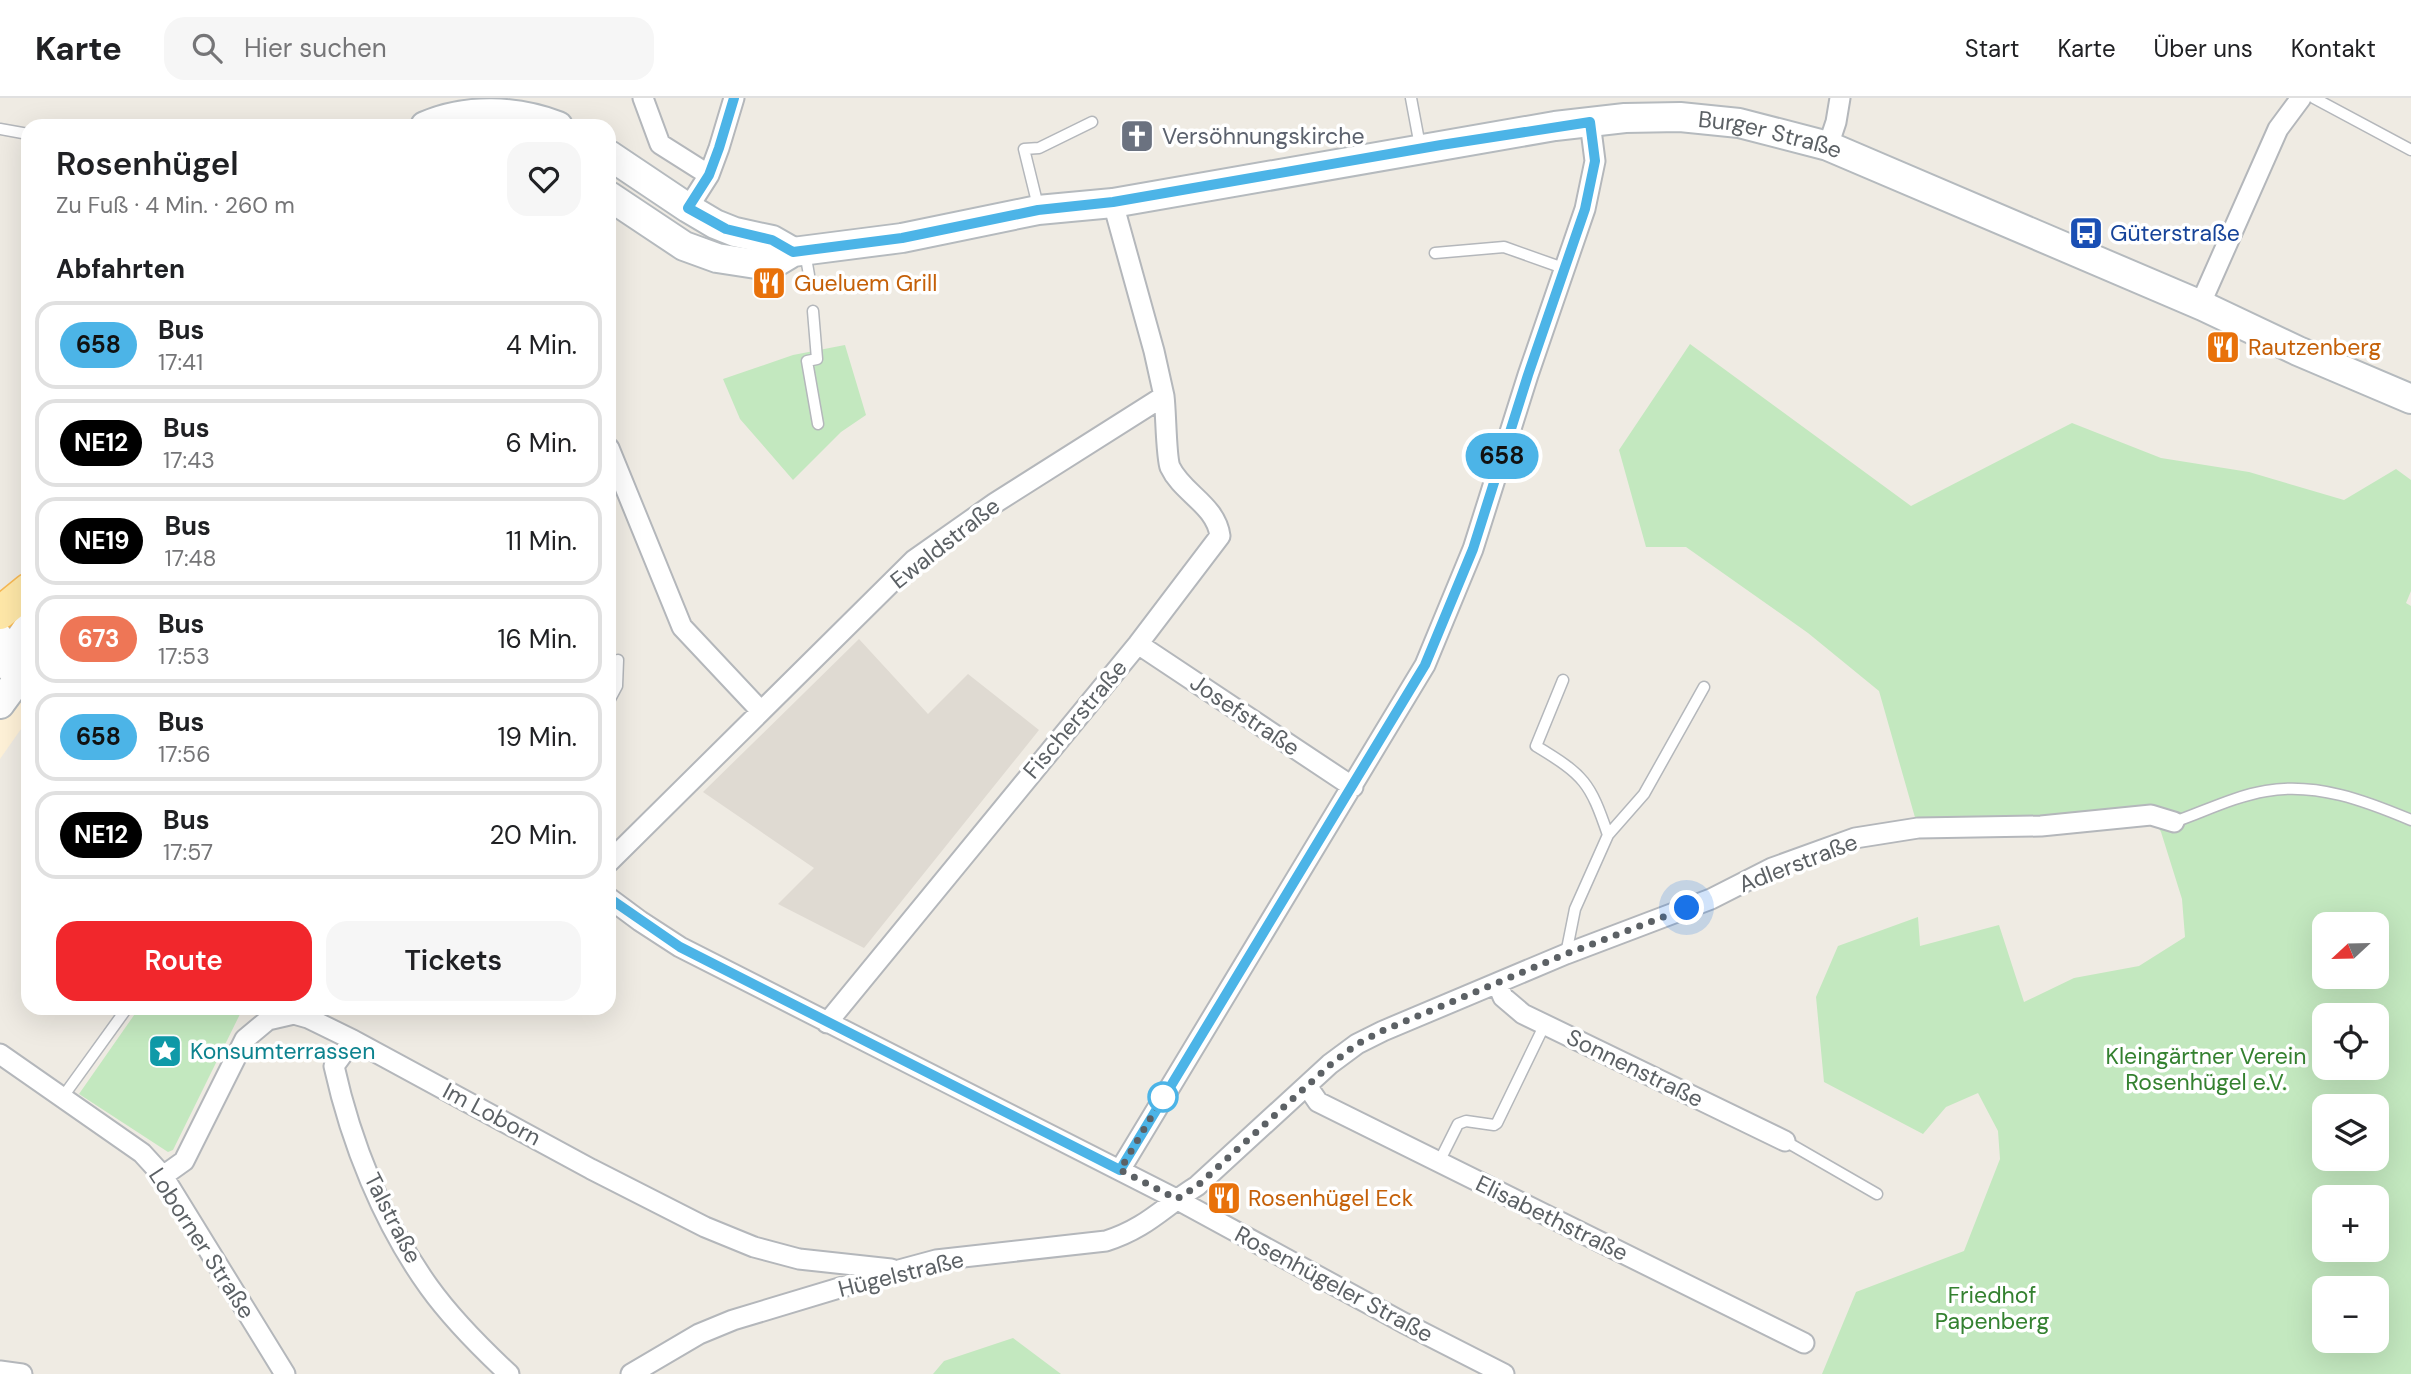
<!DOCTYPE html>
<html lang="de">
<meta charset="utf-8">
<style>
body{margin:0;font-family:"DM Sans",sans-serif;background:#f6f6f6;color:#202124;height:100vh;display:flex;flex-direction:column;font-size:26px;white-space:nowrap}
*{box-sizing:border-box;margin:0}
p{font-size:23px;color:#757577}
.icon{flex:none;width:38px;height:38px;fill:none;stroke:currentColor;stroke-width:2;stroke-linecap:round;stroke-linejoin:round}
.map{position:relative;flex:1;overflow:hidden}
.drawer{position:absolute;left:21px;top:21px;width:595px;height:896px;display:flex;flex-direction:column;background:#fff;border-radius:21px;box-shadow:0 7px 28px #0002}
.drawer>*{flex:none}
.badge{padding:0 14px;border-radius:23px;font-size:24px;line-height:46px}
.needle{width:46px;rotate:248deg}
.controls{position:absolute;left:2312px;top:814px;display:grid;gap:14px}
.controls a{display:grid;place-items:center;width:77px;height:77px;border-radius:14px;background:#fff;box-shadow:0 7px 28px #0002;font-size:35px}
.you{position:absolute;width:35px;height:35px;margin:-18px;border:5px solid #fff;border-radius:50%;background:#1a73e8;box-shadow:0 0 0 10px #1a73e833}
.map>.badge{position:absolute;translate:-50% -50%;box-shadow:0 0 0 4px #fff}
h2{padding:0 35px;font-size:26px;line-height:63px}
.round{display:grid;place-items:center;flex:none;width:74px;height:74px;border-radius:21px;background:#f6f6f6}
.overview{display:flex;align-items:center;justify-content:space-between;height:119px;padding:0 35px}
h1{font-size:33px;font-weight:600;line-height:52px}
.button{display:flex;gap:14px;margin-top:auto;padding:14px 35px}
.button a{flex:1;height:80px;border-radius:21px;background:#f1272c;color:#fff;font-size:28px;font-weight:600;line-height:80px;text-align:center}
.button a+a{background:#f6f6f6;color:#202124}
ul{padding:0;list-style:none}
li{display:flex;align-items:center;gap:21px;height:88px;margin:0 14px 10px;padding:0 21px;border:4px solid #e0e0e0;border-radius:21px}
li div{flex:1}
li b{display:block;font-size:26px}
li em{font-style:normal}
li .badge{min-width:77px;font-weight:700;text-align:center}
header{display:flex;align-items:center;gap:42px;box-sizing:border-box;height:98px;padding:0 35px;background:#fff;border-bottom:2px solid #e0e0e0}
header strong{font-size:33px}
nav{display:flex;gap:38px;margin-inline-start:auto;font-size:24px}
.search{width:490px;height:63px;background:#f6f6f6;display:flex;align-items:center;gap:18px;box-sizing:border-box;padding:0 24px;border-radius:21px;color:#757577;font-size:26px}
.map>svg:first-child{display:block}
.commercial{fill:#fff2d8}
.education{fill:#dfdad2}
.green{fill:#c3e8bf;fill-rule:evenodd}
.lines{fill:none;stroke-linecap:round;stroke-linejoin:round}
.lane-casing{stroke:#b4b7bb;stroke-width:13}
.street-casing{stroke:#b4b7bb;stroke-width:23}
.secondary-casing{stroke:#b5babe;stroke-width:32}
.primary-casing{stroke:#f8b954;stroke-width:35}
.lane{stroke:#fff;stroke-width:10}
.street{stroke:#fff;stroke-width:19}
.secondary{stroke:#fff;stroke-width:28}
.primary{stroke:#ffe8a8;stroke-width:32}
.line-casing{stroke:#fff;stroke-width:16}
.line{stroke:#4cb4e7;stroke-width:10}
.walk{stroke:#5c6165;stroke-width:7;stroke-dasharray:0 12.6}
.stop-dot{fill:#fff;stroke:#4cb4e7;stroke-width:3.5}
.labels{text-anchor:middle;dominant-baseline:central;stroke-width:7;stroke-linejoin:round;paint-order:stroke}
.worship-label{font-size:23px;fill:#5b616d;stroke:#fff;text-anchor:start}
.street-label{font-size:23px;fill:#5c6165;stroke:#fff}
.transit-label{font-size:23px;fill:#164399;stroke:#fff;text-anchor:start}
.food-label{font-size:23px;fill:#c56008;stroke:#fff;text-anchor:start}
.culture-label{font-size:23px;fill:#0d838f;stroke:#fff;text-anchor:start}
.park-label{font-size:23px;fill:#348130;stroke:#fff}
</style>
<header>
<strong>Karte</strong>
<div class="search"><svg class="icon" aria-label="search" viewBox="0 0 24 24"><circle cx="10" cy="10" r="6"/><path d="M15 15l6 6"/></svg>Hier suchen</div>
<nav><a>Start</a><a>Karte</a><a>Über uns</a><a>Kontakt</a></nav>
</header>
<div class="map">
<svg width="2411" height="1276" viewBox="0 0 2411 1276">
<rect width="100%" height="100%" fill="#efebe3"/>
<!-- commercial -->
<path class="commercial" d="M 0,503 L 28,522 L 28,621 L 0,661 Z"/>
<!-- education -->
<path class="education" d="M 859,541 L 928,616 L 968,576 L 1039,632 L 864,850 L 778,806 L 814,770 L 703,694 Z"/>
<!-- green -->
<path class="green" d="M 1690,246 L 1911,408 L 2072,325 L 2161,360 L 2249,374 L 2344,402 L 2396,371 L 2411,382 L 2411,493 L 2406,505 L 2411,508 L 2411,1276 L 1822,1276 L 1856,1194 L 1964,1153 L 2000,1061 L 1998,1033 L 1978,995 L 1946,1009 L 1923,1036 L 1824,984 L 1816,899 L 1838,848 L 1918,819 L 1920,848 L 1999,827 L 2024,904 L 2074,880 L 2139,868 L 2185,839 L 2182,801 L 2161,734 L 2151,717 L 1918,730 L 1879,593 L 1808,535 L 1686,449 L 1646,449 L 1619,352 ZM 2324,826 L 2376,826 L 2376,878 L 2324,878 ZM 2324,917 L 2376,917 L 2376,970 L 2324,970 ZM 2324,1008 L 2376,1008 L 2376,1060 L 2324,1060 ZM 2324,1099 L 2376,1099 L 2376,1152 L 2324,1152 ZM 2324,1190 L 2376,1190 L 2376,1242 L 2324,1242 Z
M 845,247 L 866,317 L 841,334 L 793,382 L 740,321 L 723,281 L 793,257 Z
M 139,910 L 243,910 L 173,1052 L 168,1054 L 79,996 Z
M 1013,1240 L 1061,1276 L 933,1276 L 944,1263 Z"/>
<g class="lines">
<!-- lane casing -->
<g class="lane-casing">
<path id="lane" d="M 1411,0 L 1420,48
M 2314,0 L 2411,52
M 0,31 L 28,36
M 1038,108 L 1024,51 L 1039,50 L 1092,24
M 805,154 L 809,177
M 1435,155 L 1504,149 L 1566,171
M 813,213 L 817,261 L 807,263 L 818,326
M 1563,582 L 1536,648 C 1584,677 1590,684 1608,737
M 609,603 L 617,588 L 618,562
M 2174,724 C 2203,714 2235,698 2266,693 C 2316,684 2366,703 2411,722
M 1566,856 L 1575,811 L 1608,737 L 1644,696 L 1704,589
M 62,1000 L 127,910
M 1785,1043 L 1877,1096
M 1439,1064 L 1458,1026 L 1466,1023 L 1494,1027 L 1497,1025 L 1545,926"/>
</g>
<!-- street casing -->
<g class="street-casing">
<path id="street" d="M 643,0 L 660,46 L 709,77
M 1828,48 L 1836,24 L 1840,0
M 688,110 L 709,77 L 719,50 L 734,0
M 2200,207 L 2278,31 L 2301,0
M 609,350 L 682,529 L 760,612
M 0,534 L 13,550
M 1138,546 L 1353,689
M 609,764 L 914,462 L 995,405 L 1164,298 L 1154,253 L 1113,105
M 609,800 L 640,823 L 680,849 L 1176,1101 L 1404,1225 L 1504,1276
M 1497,885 L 1503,899 L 1523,916 L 1785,1043
M 827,925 L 1138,546 L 1220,438 C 1216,407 1182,395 1170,369 C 1166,359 1166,313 1164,298
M 353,942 L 334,968 C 351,1045 383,1125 429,1189 C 452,1221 480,1249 509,1276
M 0,956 L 142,1055 L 163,1078 L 285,1276
M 1307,988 L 1318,1004 L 1804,1245
M 1120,1072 L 1425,567 L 1473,451 L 1528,277 L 1585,111 L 1595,63 L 1590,24
M 163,1078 L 184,1063 L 245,941 L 268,922 L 294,916 L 308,920 L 353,942 L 591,1071 L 705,1129 L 754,1149 L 799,1161 L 891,1171
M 0,1273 L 22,1276
M 631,1276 L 699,1236 L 733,1222 L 899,1172 L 936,1162 L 1106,1143 C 1147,1130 1163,1109 1197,1088 L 1330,966 L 1357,946 L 1383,933 L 1566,856 L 1711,801 L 1772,770 L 1855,740 L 1918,730 L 2041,728 L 2151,717 L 2174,724"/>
</g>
<!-- secondary casing -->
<g class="secondary-casing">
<g id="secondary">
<path d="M 425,28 C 467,10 516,12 558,28"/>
<path d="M 609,57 L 688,110 L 715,126 L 735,134 L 772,142 L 793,154"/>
<path id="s1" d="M 609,98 L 684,148 L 717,160 L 756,166 L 773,166 L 793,154 L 902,140 L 1038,112 L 1113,105 L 1555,28 L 1625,20 L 1680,19 L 1739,25 L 1828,48 L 2203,208 L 2298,253 L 2411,301"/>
<path d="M 3,566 L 28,529"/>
<path d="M 0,606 C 15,585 26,576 13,550"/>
</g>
</g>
<!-- primary casing -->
<g class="primary-casing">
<path id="primary" d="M 0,515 L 28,492"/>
</g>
<!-- lane -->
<use href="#lane" class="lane"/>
<!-- street -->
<use href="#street" class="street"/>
<!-- secondary -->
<use href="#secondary" class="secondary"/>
<!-- primary -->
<use href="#primary" class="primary"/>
</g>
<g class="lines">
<!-- line casing -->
<g class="line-casing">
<path id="line" d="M 609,800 L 680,849 L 1120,1072 L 1425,567 L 1473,451 L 1528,277 L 1585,111 L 1595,63 L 1590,24 L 1441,47 L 1113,104 L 1038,112 L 902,140 L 793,154 L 772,142 L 726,131 L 688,110 L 709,77 L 719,50 L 734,0"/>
</g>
<!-- line -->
<use href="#line" class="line"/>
<!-- walk -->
<path class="walk" d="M 1163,999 L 1120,1072 L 1177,1101 L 1197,1088 L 1330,967 L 1357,946 L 1382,933 L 1566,856 L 1687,810"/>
</g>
<!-- icons -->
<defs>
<g id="church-square" transform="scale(1.75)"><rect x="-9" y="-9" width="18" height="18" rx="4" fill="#6b7280" stroke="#fff"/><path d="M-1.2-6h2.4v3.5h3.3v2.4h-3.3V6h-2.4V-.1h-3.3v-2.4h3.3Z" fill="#fff"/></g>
<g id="bus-square" transform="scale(1.75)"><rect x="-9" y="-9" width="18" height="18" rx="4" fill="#1a4fb4" stroke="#fff"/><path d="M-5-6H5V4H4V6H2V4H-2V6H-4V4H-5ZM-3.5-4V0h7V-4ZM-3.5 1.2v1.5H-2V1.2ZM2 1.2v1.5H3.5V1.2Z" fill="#fff"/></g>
<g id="restaurant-square" transform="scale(1.75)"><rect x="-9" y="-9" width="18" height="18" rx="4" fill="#e8710a" stroke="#fff"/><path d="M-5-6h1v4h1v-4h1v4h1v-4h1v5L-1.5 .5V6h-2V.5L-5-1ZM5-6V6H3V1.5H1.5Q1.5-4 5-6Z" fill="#fff"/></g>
<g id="sight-square" transform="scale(1.75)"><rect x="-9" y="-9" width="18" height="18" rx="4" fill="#0f9aa8" stroke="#fff"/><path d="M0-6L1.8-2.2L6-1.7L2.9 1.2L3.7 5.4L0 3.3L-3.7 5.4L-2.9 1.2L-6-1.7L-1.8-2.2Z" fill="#fff"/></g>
</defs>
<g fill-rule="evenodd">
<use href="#church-square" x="1137" y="38"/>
<use href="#bus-square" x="2086" y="135"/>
<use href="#restaurant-square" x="769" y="185"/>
<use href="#restaurant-square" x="2223" y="249"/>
<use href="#sight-square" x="165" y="953"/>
<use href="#restaurant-square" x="1224" y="1100"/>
</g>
<!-- markers -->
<circle class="stop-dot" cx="1163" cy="999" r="14"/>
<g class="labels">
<!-- worship labels -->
<g class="worship-label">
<text x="1162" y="38">Versöhnungskirche</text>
</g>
<!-- street labels -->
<g class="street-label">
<text stroke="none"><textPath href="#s1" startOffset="1195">Burger Straße</textPath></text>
<text transform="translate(945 445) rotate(-38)">Ewaldstraße</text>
<text transform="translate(1245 617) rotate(34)">Josefstraße</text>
<text transform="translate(1075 621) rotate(-50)">Fischerstraße</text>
<text transform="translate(1798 765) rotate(-21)">Adlerstraße</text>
<text transform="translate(1635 970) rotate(26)">Sonnenstraße</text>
<text transform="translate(492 1016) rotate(28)">Im Loborn</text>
<text transform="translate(393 1120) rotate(63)">Talstraße</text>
<text transform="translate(1552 1120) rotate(26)">Elisabethstraße</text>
<text transform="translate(202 1145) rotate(57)">Loborner Straße</text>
<text transform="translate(901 1176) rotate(-14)">Hügelstraße</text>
<text transform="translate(1334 1186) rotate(28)">Rosenhügeler Straße</text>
</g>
<!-- transit labels -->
<g class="transit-label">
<text x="2110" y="135">Güterstraße</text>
</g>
<!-- food labels -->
<g class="food-label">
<text x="794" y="185">Gueluem Grill</text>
<text x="2248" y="249">Rautzenberg</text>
<text x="1248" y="1100">Rosenhügel Eck</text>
</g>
<!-- culture labels -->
<g class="culture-label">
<text x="190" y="953">Konsumterrassen</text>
</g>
<!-- park labels -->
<g class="park-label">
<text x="2206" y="958">Kleingärtner Verein<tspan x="2206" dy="26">Rosenhügel e.V.</tspan></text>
<text x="1992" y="1197">Friedhof<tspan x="1992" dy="26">Papenberg</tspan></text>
</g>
</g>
</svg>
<div class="controls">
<a><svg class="needle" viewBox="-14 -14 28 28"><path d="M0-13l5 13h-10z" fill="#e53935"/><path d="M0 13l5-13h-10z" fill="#757577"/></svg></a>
<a><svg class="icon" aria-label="locate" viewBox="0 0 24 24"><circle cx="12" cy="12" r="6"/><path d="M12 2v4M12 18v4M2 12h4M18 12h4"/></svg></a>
<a><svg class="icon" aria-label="layers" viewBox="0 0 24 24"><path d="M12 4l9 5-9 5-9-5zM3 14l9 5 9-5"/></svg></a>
<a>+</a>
<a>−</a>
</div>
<div class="you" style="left:1687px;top:810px"></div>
<b class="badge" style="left:1502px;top:358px;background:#4cb4e7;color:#111">658</b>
<section class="drawer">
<div class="overview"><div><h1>Rosenhügel</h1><p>Zu Fuß · 4 Min. · 260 m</p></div><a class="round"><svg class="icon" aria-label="heart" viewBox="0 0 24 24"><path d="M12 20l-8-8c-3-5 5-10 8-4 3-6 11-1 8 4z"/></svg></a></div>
<h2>Abfahrten</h2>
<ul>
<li><span class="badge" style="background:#4cb4e7;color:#111">658</span><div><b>Bus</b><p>17:41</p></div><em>4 Min.</em></li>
<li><span class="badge" style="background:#000;color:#fff">NE12</span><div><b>Bus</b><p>17:43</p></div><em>6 Min.</em></li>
<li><span class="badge" style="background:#000;color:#fff">NE19</span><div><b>Bus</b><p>17:48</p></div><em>11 Min.</em></li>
<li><span class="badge" style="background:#ee7656;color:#fff">673</span><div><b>Bus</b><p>17:53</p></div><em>16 Min.</em></li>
<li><span class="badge" style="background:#4cb4e7;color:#111">658</span><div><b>Bus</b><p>17:56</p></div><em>19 Min.</em></li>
<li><span class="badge" style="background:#000;color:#fff">NE12</span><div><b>Bus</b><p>17:57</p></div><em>20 Min.</em></li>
</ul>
<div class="button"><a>Route</a><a>Tickets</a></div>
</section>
</div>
